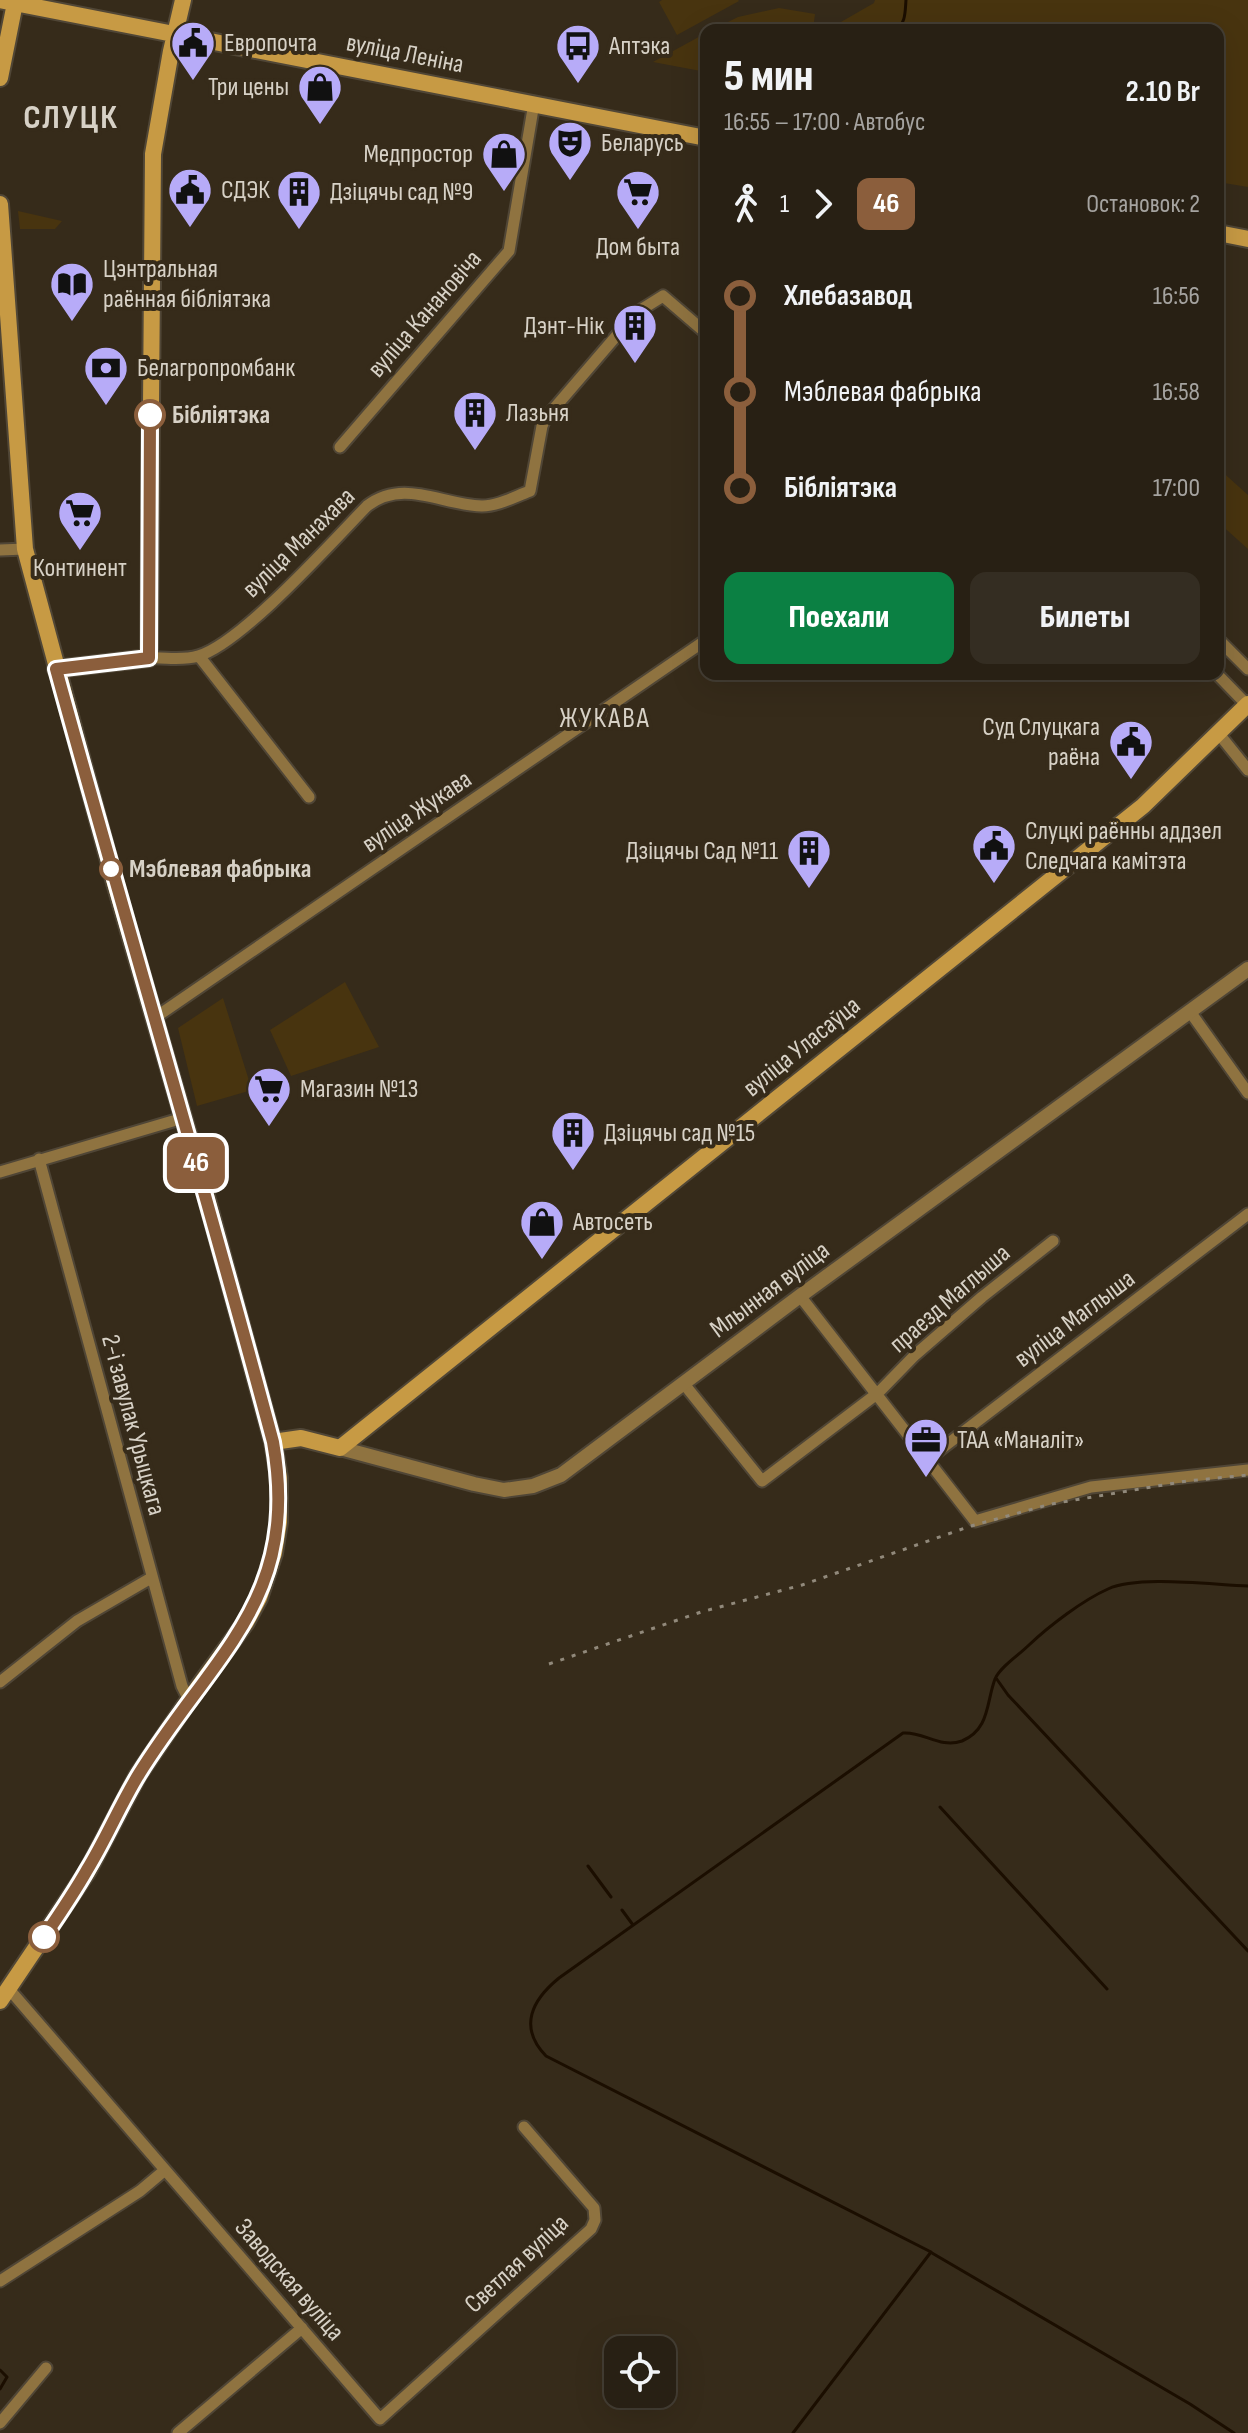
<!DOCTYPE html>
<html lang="ru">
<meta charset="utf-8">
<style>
body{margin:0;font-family:"Sofia Sans Condensed",sans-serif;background:#342d22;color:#f1f3f6;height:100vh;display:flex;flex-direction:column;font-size:30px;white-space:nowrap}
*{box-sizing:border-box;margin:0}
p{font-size:26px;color:#a5a3a0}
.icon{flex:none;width:44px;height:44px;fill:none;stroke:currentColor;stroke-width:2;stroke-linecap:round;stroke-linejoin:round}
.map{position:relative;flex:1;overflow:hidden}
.details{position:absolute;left:700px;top:24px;width:524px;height:656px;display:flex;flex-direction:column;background:#282014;border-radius:16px;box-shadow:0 8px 32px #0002,0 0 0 2px #443e34}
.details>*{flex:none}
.badge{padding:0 16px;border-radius:12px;font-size:28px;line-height:52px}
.controls{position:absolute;left:604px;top:2336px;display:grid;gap:16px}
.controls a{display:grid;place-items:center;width:72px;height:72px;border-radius:16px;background:#282014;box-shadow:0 8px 32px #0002,0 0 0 2px #443e34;font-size:40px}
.map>.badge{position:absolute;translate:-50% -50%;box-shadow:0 0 0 4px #fff}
.legs{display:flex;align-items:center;gap:12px;height:88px;padding:0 24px;font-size:26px}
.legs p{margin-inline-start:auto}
.head{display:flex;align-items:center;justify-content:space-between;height:136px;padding:0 24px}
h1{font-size:44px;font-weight:800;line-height:60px}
.button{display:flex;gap:16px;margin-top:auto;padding:16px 24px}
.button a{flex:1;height:92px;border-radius:16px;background:#0b8043;color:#fff;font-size:32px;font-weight:800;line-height:92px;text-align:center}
.button a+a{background:#342d22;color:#f1f3f6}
ul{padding:0 24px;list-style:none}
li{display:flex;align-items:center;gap:28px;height:96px;font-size:30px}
li i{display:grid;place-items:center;width:12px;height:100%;margin:0 10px;background:currentColor}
li i::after{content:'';width:20px;height:20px;margin:-10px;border:6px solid;border-radius:50%;background:#282014}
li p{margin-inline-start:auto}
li:first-child i{background:linear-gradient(#0000 50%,currentColor 0)}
li:last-child i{background:linear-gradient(currentColor 50%,#0000 0)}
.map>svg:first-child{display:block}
.green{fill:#48340f}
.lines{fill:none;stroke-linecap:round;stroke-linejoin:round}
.stream{stroke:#1b0e00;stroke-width:3}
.minor-casing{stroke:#504636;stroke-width:15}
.tertiary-casing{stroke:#504636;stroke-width:18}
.secondary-casing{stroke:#504636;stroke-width:20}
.minor{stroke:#8f7340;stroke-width:11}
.tertiary{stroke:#8f7340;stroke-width:14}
.secondary{stroke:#c79a44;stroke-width:16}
.rail{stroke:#91897b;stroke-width:3;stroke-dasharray:4 8;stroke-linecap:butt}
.line-1-casing{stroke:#fff;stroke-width:18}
.line-1{stroke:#8b5e3c;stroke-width:12}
.stop-1-dot{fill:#fff;stroke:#8b5e3c;stroke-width:4}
.labels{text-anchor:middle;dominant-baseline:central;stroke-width:8;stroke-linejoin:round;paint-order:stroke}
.poi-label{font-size:26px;fill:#d7d1c6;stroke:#362b1a;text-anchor:start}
.street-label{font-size:26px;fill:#d7d1c6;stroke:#362b1a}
.stop-label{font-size:26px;font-weight:bold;fill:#d7d1c6;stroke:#362b1a;text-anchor:start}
.neighbourhood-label{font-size:28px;letter-spacing:2px;fill:#d7d1c6;stroke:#362b1a}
.district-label{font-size:34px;font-weight:bold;letter-spacing:2px;fill:#d7d1c6;stroke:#362b1a}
</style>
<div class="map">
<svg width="1248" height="2433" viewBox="0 0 1248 2433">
<rect width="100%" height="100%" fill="#362b1a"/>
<!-- green -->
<path class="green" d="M 662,0 L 738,0 L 739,1 L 677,35 L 659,2 Z
M 875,0 L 1248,0 L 1248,187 L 1224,183 L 1218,213 L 1218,30 L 835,30 L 834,26 L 874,3 Z
M 779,8 L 815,14 L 813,30 L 712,30 L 738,17 Z
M 706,33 L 706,72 L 653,62 Z
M 18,211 L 62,221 L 55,229 L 20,229 Z
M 1218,468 L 1248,495 L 1248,549 L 1218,522 Z
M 345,982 L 379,1047 L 291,1076 L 270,1030 Z
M 223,998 L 252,1090 L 197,1106 L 178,1028 Z"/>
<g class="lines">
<!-- stream -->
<path class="stream" d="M 895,30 C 906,24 905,12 906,0
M 996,1678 L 1008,1695 L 1248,1951
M 940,1807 L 1107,1989
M 588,1866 L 611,1897
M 622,1910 L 633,1925
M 932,2253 L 1190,2404 L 1234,2433
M 0,2370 L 7,2377 L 0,2389
M 793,2433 L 931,2252 L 546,2056 C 518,2027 532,2000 559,1978 L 903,1733 C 923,1731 940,1749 962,1741 C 990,1729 986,1703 995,1679 C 1000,1667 1019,1655 1029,1645 C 1049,1626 1083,1600 1108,1589 C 1139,1575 1213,1585 1248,1586"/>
<!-- minor casing -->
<g class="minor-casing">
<path id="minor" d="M 340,447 L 509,251 L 534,103
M 0,550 L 25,549
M 1218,639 L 1248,669
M 199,656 L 309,797
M 149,658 C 165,657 182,661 198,656 C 241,644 333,541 367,506 C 404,478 441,505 482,506 C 498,506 514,497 530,491 L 542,426 L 545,419 L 630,320 L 639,311 L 663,296 L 706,333
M 1217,674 L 1247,705
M 1219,734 L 1248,770
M 1191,1013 L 1248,1093
M 153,1019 L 706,640
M 39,1159 L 182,1686 L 189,1700
M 0,1172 L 183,1118
M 800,1296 L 975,1521 L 1091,1487 L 1248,1470
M 684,1384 L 762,1481 L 878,1393 L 915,1355 L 982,1297 L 1053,1241
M 928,1459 L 1248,1214
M 0,1682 L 77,1621 L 151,1578
M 9,1989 L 380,2419 L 591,2229 L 595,2220 L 594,2208 L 524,2127
M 0,2281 L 140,2191 L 165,2170
M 0,2423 L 46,2368
M 178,2433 L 302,2328"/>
</g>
<!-- tertiary casing -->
<g class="tertiary-casing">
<path id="tertiary" d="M 340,1448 L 474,1484 L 504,1490 L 533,1486 L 561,1475 L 800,1296 L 1248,969"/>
</g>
<!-- secondary casing -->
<g class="secondary-casing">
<path id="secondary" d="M 0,0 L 706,138
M 0,78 L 15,3
M 0,204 L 25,549 L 115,883 L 206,1196 L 273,1442 L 279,1478 L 279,1522 L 274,1553 L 259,1598 L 246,1622 L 189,1700 L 138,1775 L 87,1872 L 0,2001
M 1218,233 L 1248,239
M 56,669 L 149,658 L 153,154 L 171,51 L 183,0
M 273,1442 L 301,1438 L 340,1448 L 1143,806 L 1248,704"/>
</g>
<!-- minor -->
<use href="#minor" class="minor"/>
<!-- tertiary -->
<use href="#tertiary" class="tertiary"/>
<!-- secondary -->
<use href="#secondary" class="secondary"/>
<!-- rail -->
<path class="rail" d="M 549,1664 L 701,1612 L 802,1585 L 971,1526 L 1051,1504 L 1187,1481 L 1248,1475"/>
</g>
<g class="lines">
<!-- line-1 casing -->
<g class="line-1-casing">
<path id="line-1" d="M 44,1937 C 59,1915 74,1893 87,1870 C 106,1839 120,1805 139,1774 C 214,1653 301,1599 273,1442 C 204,1183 127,927 56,669 L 149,658 L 150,415"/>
</g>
<!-- line-1 -->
<use href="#line-1" class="line-1"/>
</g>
<!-- icons -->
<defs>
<g id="civic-pin" transform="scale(2.3)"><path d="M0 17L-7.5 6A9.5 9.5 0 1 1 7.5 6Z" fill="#b7abf8" stroke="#362b1a"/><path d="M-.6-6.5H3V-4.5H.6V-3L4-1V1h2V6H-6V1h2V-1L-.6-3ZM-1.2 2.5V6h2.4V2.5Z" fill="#111"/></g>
<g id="bus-pin" transform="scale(2.3)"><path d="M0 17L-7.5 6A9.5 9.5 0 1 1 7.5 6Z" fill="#b7abf8" stroke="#362b1a"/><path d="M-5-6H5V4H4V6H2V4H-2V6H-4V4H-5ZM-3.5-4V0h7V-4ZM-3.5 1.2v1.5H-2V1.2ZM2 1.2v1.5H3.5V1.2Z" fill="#111"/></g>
<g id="shop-pin" transform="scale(2.3)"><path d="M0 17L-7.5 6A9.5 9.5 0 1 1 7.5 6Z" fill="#b7abf8" stroke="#362b1a"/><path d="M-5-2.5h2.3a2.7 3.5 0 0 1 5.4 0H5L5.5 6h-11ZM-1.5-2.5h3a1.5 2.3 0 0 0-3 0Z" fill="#111"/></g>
<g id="theatre-pin" transform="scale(2.3)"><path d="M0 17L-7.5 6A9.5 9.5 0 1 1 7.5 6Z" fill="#b7abf8" stroke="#362b1a"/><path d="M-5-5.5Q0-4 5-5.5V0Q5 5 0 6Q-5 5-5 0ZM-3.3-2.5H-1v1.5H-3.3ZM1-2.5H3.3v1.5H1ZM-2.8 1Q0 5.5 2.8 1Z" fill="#111"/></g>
<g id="building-pin" transform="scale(2.3)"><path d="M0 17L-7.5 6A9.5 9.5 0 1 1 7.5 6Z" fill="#b7abf8" stroke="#362b1a"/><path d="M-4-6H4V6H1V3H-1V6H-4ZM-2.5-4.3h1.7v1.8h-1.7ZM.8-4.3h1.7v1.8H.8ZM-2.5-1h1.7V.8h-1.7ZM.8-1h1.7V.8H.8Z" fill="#111"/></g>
<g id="supermarket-pin" transform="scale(2.3)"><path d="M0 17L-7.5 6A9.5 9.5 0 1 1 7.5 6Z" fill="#b7abf8" stroke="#362b1a"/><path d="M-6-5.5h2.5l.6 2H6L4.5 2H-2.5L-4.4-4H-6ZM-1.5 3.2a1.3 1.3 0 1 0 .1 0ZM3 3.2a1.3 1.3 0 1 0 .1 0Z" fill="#111"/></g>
<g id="library-pin" transform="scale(2.3)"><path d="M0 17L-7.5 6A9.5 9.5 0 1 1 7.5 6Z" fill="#b7abf8" stroke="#362b1a"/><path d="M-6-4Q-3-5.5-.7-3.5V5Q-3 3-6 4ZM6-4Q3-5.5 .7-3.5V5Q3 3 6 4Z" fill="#111"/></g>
<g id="bank-pin" transform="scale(2.3)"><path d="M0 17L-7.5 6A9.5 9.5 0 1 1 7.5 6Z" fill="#b7abf8" stroke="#362b1a"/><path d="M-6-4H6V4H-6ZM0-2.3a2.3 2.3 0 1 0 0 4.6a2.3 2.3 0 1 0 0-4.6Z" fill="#111"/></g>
<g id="office-pin" transform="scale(2.3)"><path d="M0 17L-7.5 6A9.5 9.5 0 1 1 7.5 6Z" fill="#b7abf8" stroke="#362b1a"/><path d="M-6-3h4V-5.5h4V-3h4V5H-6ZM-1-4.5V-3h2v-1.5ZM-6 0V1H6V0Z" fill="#111"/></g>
</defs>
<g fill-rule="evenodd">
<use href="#civic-pin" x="193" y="43"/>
<use href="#bus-pin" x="578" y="46"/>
<use href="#shop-pin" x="320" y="87"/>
<use href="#theatre-pin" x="570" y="143"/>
<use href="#shop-pin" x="504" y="154"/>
<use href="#civic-pin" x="190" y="190"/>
<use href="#building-pin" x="299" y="192"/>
<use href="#supermarket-pin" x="638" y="192"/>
<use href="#library-pin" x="72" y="284"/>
<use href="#building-pin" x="635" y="326"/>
<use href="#bank-pin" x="106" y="368"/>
<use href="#building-pin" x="475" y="413"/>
<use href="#supermarket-pin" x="80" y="513"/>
<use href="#civic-pin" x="1131" y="742"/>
<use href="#civic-pin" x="994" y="846"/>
<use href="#building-pin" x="809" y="851"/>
<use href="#supermarket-pin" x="269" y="1089"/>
<use href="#building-pin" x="573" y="1133"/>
<use href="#shop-pin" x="542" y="1222"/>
<use href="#office-pin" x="926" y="1440"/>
</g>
<!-- markers -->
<g class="stop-1-dot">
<circle cx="150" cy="415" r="14"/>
<circle cx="111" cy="869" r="10"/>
<circle cx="44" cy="1937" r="14"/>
</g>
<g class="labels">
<!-- poi labels -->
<g class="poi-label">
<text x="224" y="43">Европочта</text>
<text x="609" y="46">Аптэка</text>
<text x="289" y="87" text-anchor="end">Три цены</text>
<text x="601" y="143">Беларусь</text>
<text x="473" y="154" text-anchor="end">Медпростор</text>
<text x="221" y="190">СДЭК</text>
<text x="330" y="192">Дзіцячы сад №9</text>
<text x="638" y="247" text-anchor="middle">Дом быта</text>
<text x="103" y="269">Цэнтральная<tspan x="103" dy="30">раённая бібліятэка</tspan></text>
<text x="604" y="326" text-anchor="end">Дэнт-Нік</text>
<text x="137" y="368">Белагропромбанк</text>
<text x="506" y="413">Лазьня</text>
<text x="80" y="568" text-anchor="middle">Континент</text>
<text x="1100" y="727" text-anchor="end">Суд Слуцкага<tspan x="1100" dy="30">раёна</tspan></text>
<text x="1025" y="831">Слуцкі раённы аддзел<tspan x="1025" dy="30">Следчага камітэта</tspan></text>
<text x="778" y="851" text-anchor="end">Дзіцячы Сад №11</text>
<text x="300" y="1089">Магазин №13</text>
<text x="604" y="1133">Дзіцячы сад №15</text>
<text x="573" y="1222">Автосеть</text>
<text x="957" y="1440">ТАА «Маналіт»</text>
</g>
<!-- street labels -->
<g class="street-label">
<text transform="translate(405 54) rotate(11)">вуліца Леніна</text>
<text transform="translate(425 314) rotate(-49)">вуліца Канановіча</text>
<text transform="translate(299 543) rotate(-44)">вуліца Манахава</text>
<text transform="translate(417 812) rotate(-34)">вуліца Жукава</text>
<text transform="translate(802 1047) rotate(-39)">вуліца Уласаўца</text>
<text transform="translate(770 1290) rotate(-37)">Млынная вуліца</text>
<text transform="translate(950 1299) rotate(-41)">праезд Маглыша</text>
<text transform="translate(1075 1319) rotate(-37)">вуліца Маглыша</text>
<text transform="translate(133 1425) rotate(75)">2-і завулак Урыцкага</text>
<text transform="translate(517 2264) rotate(-43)">Светлая вуліца</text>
<text transform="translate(289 2280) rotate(49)">Заводская вуліца</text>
</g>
<!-- stop labels -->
<g class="stop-label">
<text x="172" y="415">Бібліятэка</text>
<text x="129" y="869">Мэблевая фабрыка</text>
</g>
<!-- neighbourhood labels -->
<g class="neighbourhood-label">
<text x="605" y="718">ЖУКАВА</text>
</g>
<!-- district labels -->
<g class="district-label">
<text x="71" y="117">СЛУЦК</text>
</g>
</g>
</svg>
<div class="controls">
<a><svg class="icon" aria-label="locate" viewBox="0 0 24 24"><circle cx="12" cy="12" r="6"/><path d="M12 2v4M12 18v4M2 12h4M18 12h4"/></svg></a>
</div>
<b class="badge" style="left:196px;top:1163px;background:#8b5e3c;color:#fff">46</b>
<section class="details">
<div class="head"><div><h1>5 мин</h1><p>16:55 – 17:00 · Автобус</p></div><b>2.10 Br</b></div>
<div class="legs"><svg class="icon" aria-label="walk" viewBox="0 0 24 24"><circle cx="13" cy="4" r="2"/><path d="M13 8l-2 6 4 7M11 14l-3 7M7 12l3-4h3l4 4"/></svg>1<svg class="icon" aria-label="forward" viewBox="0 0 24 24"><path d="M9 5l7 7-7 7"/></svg><b class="badge" style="background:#8b5e3c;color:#fff">46</b><p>Остановок: 2</p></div>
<ul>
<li><i style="color:#8b5e3c"></i><b>Хлебазавод</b><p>16:56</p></li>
<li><i style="color:#8b5e3c"></i><span>Мэблевая фабрыка</span><p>16:58</p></li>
<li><i style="color:#8b5e3c"></i><b>Бібліятэка</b><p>17:00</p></li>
</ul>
<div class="button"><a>Поехали</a><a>Билеты</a></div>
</section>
</div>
